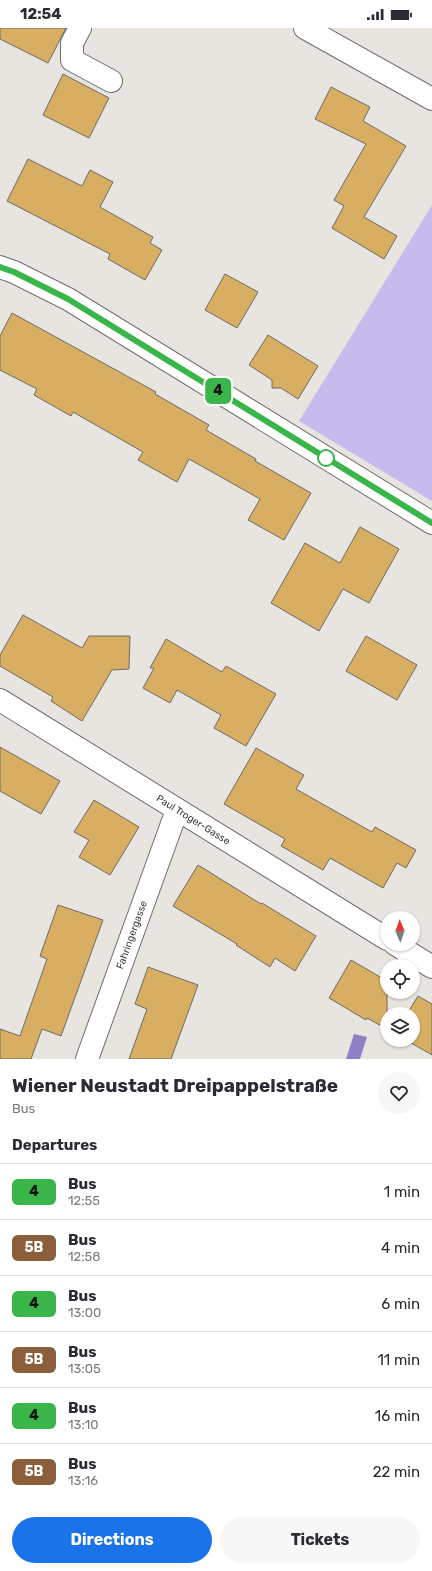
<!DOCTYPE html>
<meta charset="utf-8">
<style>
body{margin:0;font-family:Rubik,sans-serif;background:#f7f7f7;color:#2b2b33;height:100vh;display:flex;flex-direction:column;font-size:15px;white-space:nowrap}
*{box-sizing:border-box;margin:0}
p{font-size:13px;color:#7c7c81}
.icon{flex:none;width:22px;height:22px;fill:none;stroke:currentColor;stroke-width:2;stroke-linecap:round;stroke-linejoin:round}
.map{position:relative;height:1031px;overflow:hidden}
.drawer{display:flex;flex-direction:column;background:#fff;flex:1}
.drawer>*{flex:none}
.badge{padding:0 8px;border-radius:6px;font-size:14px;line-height:26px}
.needle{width:26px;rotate:358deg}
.buttons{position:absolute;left:380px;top:883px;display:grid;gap:8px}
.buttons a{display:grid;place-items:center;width:40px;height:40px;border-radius:50%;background:#fff;box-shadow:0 1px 3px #0004;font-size:20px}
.map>.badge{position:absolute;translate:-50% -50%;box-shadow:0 0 0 2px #fff}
h2{padding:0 12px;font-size:15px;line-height:36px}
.round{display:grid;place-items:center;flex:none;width:42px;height:42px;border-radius:21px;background:#f7f7f7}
.head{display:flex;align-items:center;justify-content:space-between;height:68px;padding:0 12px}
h1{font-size:19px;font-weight:700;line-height:30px}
.cta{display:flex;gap:8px;margin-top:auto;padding:8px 12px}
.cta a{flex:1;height:46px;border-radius:24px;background:#1a73e8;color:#fff;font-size:16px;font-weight:700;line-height:46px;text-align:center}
.cta a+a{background:#f7f7f7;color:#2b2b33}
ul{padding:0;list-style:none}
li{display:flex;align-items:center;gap:12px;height:56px;padding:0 12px;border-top:1px solid #e1e1e2}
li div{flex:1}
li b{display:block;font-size:15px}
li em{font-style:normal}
li .badge{min-width:44px;font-weight:700;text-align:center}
.status{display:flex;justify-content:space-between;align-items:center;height:28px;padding:0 20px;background:#fff;direction:ltr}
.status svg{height:11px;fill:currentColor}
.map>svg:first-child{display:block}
.green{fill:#c5bbed}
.water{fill:#9180c6}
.building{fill:#d7ae62;stroke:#6d6a66}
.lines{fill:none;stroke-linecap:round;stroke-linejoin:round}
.minor-casing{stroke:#706e69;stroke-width:24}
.minor{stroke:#fff;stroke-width:22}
.line-casing{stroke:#fff;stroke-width:9}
.line{stroke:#39b54a;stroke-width:6}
.stop-dot{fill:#fff;stroke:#39b54a;stroke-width:2}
.labels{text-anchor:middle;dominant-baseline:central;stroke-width:3;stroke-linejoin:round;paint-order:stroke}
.street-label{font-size:10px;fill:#3b3a38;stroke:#fff}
</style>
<div class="status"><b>12:54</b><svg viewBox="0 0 49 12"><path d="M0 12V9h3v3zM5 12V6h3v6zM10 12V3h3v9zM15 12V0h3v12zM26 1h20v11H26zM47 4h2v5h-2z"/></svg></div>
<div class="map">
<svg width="432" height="1031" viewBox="0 0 432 1031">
<rect width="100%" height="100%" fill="#e8e5e0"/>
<!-- green -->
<path class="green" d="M 432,177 L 432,473 L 299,393 Z"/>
<!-- water -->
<path class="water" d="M 354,1006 L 367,1009 L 360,1031 L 346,1031 Z"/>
<!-- building -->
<path class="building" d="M 0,0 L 66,0 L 48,35 L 0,11 Z
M 63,46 L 109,70 L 89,110 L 43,87 Z
M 331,59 L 370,79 L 363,93 L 406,118 L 364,189 L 397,208 L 384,231 L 332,200 L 344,178 L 334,172 L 366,116 L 315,91 Z
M 28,131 L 82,158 L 90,142 L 113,154 L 100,179 L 153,209 L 150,215 L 162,222 L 145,252 L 108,231 L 110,226 L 7,173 Z
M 225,246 L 258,264 L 237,300 L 205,282 Z
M 12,285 L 156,364 L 155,366 L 209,397 L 206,402 L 256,431 L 255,433 L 311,465 L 284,512 L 248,492 L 260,471 L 189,431 L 177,454 L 138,432 L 143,424 L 73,384 L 71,388 L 34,367 L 37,361 L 0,342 L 0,308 Z
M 268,307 L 318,338 L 298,371 L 281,360 L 272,360 L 272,352 L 249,337 Z
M 360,499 L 399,521 L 369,575 L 343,561 L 319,603 L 271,575 L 305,515 L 340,535 Z
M 23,587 L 82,620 L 89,608 L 130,608 L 129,641 L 112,642 L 82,693 L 51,673 L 53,669 L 0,638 L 0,627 Z
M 366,608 L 417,637 L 397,672 L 346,643 Z
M 166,611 L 222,644 L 226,638 L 276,666 L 246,718 L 214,700 L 221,687 L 177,662 L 170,675 L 143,660 L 154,640 L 150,640 Z
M 0,719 L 60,753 L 41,786 L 0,763 Z
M 256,720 L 304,747 L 296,761 L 372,804 L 375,799 L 416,822 L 406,840 L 397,835 L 383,860 L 330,830 L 323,842 L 281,818 L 285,811 L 224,776 Z
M 94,772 L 139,799 L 110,847 L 79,829 L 89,812 L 74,804 Z
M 198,837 L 261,876 L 262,875 L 316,908 L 295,943 L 275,930 L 270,939 L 236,917 L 237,916 L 173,878 Z
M 58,877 L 103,892 L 61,1008 L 42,1001 L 31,1031 L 0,1031 L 0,1001 L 20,1008 L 47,931 L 40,928 Z
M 351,932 L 387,953 L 387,1001 L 367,990 L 366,992 L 329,970 Z
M 148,939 L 198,957 L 171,1031 L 129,1031 L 147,981 L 135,976 Z
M 418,968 L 432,976 L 432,1027 L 406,1012 L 413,1012 L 413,986 L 407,986 Z"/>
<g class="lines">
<!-- minor casing -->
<g class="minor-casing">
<path id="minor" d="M 80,0 L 72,15 L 72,32 L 111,53
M 305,0 L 432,71
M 0,239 L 14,244 L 68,271 L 432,495
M 0,672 L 387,911
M 395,916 L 432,939
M 87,1031 L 177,782"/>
</g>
<!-- minor -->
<use href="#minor" class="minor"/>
</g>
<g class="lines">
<!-- line casing -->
<g class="line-casing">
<path id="line" d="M 0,239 L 14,244 L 68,271 L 432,495"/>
</g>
<!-- line -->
<use href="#line" class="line"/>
</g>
<!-- markers -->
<circle class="stop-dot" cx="326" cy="430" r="8"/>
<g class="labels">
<!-- street labels -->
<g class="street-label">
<text transform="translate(193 792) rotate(32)">Paul Troger-Gasse</text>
<text transform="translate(132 907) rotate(-70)">Fahringergasse</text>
</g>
</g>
</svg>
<div class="buttons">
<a><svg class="needle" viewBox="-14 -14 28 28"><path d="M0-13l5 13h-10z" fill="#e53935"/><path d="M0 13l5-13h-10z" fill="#7c7c81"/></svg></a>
<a><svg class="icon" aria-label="locate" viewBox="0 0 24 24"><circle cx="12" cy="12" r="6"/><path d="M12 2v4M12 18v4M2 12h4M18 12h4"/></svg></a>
<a><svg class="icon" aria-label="layers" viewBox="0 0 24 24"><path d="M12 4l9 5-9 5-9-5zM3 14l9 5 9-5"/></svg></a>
</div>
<b class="badge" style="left:218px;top:363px;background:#39b54a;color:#111">4</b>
</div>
<section class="drawer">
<div class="head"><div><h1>Wiener Neustadt Dreipappelstraße</h1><p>Bus</p></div><a class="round"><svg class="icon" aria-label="heart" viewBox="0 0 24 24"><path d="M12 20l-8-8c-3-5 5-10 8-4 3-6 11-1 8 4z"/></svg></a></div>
<h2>Departures</h2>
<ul>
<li><span class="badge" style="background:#39b54a;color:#111">4</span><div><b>Bus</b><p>12:55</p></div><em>1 min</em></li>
<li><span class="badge" style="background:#8b5d3b;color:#fff">5B</span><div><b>Bus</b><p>12:58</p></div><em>4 min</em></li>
<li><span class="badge" style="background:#39b54a;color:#111">4</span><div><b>Bus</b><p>13:00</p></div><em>6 min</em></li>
<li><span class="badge" style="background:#8b5d3b;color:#fff">5B</span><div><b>Bus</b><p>13:05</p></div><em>11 min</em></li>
<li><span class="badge" style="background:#39b54a;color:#111">4</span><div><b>Bus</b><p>13:10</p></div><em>16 min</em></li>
<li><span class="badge" style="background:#8b5d3b;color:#fff">5B</span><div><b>Bus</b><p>13:16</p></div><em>22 min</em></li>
</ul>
<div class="cta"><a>Directions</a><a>Tickets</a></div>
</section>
